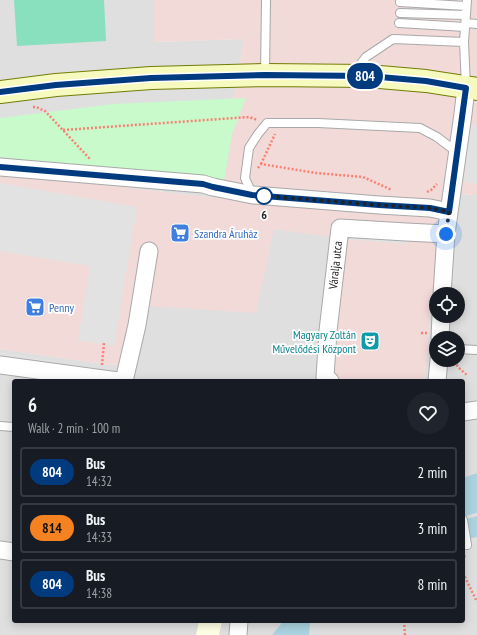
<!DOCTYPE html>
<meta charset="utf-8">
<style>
body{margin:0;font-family:"PT Sans Narrow",sans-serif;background:#20242c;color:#f1f3f6;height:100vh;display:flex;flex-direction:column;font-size:15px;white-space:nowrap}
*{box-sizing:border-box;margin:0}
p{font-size:13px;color:#9ea1a6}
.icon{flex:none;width:22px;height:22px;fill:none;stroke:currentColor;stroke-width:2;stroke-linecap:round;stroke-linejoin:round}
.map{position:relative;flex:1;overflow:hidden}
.sheet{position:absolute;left:12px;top:379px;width:453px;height:244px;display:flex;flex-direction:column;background:#171b24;border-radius:4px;box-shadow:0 2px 10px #0003}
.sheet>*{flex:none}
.badge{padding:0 8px;border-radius:13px;font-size:14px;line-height:26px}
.tools{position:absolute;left:429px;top:287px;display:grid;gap:8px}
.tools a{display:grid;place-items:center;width:36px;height:36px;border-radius:50%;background:#171b24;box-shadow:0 2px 10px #0003;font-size:20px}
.you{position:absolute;width:20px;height:20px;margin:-10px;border:3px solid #fff;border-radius:50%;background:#1a73e8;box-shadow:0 0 0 6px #1a73e833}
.map>.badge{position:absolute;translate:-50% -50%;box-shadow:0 0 0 2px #fff}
.round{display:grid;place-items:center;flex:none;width:42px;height:42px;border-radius:21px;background:#20242c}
.headline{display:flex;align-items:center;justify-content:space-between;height:68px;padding:0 16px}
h1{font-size:19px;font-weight:800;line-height:30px}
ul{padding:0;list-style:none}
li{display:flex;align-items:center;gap:12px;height:50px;margin:0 8px 6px;padding:0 8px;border:2px solid #363941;border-radius:4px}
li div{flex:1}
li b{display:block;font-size:15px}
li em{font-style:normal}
li .badge{min-width:44px;font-weight:700;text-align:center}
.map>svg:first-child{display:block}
.residential{fill:#e0dfdf;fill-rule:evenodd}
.commercial{fill:#f2dad9}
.education{fill:#ffffe5}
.park{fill:#c8facc}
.pitch{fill:#88e0be}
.parking{fill:#e2e2e2}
.water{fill:#aad3df}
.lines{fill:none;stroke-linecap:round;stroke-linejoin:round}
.canal{stroke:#aad3df;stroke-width:15}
.service-casing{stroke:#a9a9a9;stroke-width:10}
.minor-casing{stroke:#a9a9a9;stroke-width:19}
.secondary-casing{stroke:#707d05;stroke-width:24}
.path{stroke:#fa8072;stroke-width:2.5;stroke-dasharray:2 2;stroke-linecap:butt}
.service{stroke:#fff;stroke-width:8}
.minor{stroke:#fff;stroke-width:17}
.secondary{stroke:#f7fabf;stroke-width:22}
.line-casing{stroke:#fff;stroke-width:9}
.line{stroke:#003b80;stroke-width:6}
.walk{stroke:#222;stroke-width:4;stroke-dasharray:0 7.2}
.stop-dot{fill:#fff;stroke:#003b80;stroke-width:2}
.labels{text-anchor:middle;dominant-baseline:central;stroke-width:3.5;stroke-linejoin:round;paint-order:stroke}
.stop-label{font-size:12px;font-weight:bold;fill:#222;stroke:#fff}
.shop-label{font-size:12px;fill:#366cbe;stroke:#fff;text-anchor:start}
.street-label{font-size:12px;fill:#222;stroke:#fff}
.culture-label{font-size:12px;fill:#0d838f;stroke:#fff;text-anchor:end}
</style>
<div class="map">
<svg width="477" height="635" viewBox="0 0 477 635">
<rect width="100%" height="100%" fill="#f2efe9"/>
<!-- residential -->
<path class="residential" d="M 0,0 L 154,0 L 155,42 L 244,39 L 216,198 L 0,173 Z
M 442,194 L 477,195 L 477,635 L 0,635 L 0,349 L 102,364 L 119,365 L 132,305 L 274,229 L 331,236 L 321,381 L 14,381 L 14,621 L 463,621 L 463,381 L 424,381 ZM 436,294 L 458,294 L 458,316 L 436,316 ZM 436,338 L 458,338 L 458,360 L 436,360 Z"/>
<!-- commercial -->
<path class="commercial" d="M 154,0 L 477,0 L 477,195 L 442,194 L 424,381 L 321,381 L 330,237 L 274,229 L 256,313 L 133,305 L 119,365 L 102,364 L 0,349 L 0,173 L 216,198 L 244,39 L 154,42 Z"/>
<!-- education -->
<path class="education" d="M 194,621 L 222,621 L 219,635 L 196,635 L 199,622 Z"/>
<!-- park -->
<path class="park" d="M 246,98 L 232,134 L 224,181 L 0,157 L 0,118 L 114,104 Z"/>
<!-- pitch -->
<path class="pitch" d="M 14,0 L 104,0 L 106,41 L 17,46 Z"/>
<!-- parking -->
<path class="parking" d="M 477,123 L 477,184 L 464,182 L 468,129 Z
M 0,183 L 137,207 L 114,346 L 78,340 L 90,266 L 0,251 Z
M 345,227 L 406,232 L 405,244 L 344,239 Z
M 0,352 L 95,368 L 93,381 L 50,381 L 0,373 Z"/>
<!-- water -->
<path class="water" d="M 477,473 L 477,498 L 463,502 L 463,478 Z
M 477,516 L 477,537 L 463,540 L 463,520 Z
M 281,621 L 310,621 L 309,635 L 272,635 L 281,624 Z"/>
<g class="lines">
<!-- canal -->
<path class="canal" d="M 463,509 L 477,505"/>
<!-- service casing -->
<g class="service-casing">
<path id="service" d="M 400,2 L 466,6
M 400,13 L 466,15
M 399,23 L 465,27
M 466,23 L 477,24
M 354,72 L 366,57 L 393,39 L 464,42
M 265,75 L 266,0
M 466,87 L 464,42 L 467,0
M 252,194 L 245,178 L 249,148 L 258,134 L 267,123 L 318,123 L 420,128 L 437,137 L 458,153
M 458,349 L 477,350
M 0,426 L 14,427
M 463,520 L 467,545"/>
</g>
<!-- minor casing -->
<g class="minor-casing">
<path id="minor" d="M 0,167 L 203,184 L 213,187 L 253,195 L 379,205 L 430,208 L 449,212
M 442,294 L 446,234 L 463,114 L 466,88
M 440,338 L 441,316
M 0,365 L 118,381
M 124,381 L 137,325 L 149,251
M 330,381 L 325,377 L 328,331 L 340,228 L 406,232 L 446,234
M 437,381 L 439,360
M 463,412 L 477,410
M 0,550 L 14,552
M 238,635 L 239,621"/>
</g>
<!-- secondary casing -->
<g class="secondary-casing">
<path id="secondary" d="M 0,92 L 56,85 L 151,78 L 265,75 L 368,76 L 426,81 L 477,89"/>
</g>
<!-- path -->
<path class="path" d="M 33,107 L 36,107 L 45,111 L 90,159
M 63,130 L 249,117 L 257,120
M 261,164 L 275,134
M 258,168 L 261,164 L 316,173 L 363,177 L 392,190
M 427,192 L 431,190 L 437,184
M 421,333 L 427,333
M 453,364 L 456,364 L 459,368 L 468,376
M 102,365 L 104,343
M 463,561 L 465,555
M 463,573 L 477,602
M 404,621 L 405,635"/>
<!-- service -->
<use href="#service" class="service"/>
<!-- minor -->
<use href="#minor" class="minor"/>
<!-- secondary -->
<use href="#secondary" class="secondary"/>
</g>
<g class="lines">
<!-- line casing -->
<g class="line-casing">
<path id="line" d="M 0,92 L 56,85 L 151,78 L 265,75 L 368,76 L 426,81 L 466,88 L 449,212 L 430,208 L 379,205 L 252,195 L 213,187 L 203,184 L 0,167"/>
</g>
<!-- line -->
<use href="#line" class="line"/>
<!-- walk -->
<path class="walk" d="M 264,196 L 379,205 L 430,208 L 449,212 L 446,234"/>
</g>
<!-- icons -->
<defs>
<g id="supermarket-square" transform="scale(1)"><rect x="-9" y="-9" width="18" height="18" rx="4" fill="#3f7fe0" stroke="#fff"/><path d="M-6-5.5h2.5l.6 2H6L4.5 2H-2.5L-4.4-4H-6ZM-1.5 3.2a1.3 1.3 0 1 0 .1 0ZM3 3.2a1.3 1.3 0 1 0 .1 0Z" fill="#fff"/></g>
<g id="theatre-square" transform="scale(1)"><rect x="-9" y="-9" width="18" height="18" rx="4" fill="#0f9aa8" stroke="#fff"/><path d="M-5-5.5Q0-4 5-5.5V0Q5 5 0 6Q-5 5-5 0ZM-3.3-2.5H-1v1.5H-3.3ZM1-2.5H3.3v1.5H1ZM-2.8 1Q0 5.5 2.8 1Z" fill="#fff"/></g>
</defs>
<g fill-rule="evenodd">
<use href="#supermarket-square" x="180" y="233"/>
<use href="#supermarket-square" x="35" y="307"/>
<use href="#theatre-square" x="370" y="341"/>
</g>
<!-- markers -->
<circle class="stop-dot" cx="264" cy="196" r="8"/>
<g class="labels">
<!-- stop labels -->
<g class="stop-label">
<text x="264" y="214">6</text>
</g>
<!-- shop labels -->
<g class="shop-label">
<text x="194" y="233">Szandra Áruház</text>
<text x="49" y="307">Penny</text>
</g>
<!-- street labels -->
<g class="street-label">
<text transform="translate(335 265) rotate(-84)">Váralja utca</text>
</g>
<!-- culture labels -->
<g class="culture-label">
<text x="356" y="334">Magyary Zoltán<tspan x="356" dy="14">Művelődési Központ</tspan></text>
</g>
</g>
</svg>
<div class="tools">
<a><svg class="icon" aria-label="locate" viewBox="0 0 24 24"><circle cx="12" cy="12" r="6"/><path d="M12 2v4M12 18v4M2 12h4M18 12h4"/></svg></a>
<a><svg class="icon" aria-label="layers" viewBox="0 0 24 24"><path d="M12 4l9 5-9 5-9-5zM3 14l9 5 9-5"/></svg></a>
</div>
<div class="you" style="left:446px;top:234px"></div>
<b class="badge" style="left:365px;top:76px;background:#003b80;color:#fff">804</b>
<section class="sheet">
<div class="headline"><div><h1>6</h1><p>Walk · 2 min · 100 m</p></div><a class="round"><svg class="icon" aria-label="heart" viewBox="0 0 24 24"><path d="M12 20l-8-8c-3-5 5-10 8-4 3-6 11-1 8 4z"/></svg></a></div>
<ul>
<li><span class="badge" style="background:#003b80;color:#fff">804</span><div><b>Bus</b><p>14:32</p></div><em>2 min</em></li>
<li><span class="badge" style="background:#f58220;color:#111">814</span><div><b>Bus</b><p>14:33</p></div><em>3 min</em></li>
<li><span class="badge" style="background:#003b80;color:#fff">804</span><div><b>Bus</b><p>14:38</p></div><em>8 min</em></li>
</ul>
</section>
</div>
